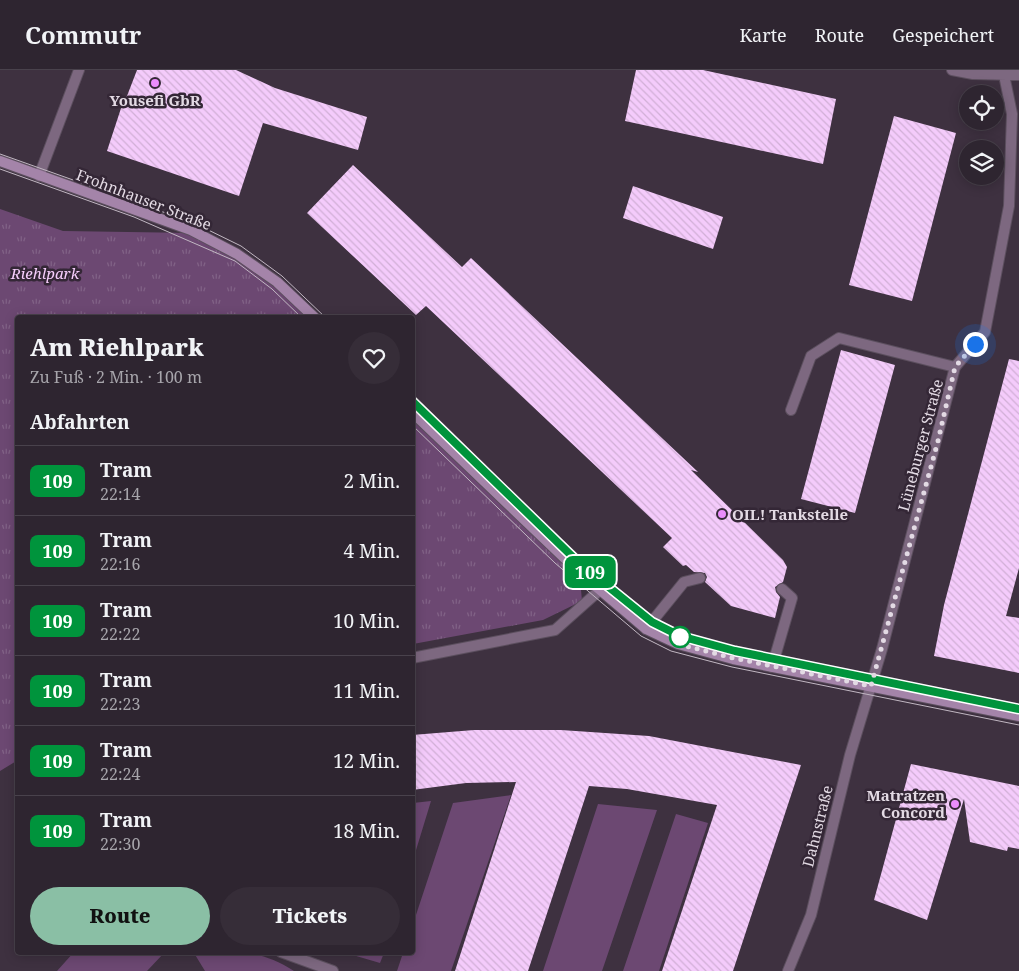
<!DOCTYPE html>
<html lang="de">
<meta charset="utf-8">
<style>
body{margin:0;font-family:"Noto Serif",serif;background:#362d38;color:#f1f3f6;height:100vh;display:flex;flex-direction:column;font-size:19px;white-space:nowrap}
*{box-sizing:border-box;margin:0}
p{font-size:16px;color:#a7a5ab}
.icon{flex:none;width:28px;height:28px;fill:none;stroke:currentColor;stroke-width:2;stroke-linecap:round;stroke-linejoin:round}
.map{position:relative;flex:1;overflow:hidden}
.details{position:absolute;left:15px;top:245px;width:400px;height:640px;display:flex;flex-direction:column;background:#2e2530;border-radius:5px;box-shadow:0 2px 12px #0003,0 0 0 1px #49424c}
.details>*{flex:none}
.badge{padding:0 10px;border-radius:8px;font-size:18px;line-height:32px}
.buttons{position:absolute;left:959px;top:15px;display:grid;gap:10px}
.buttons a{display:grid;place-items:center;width:45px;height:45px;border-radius:50%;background:#2e2530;box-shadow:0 2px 12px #0003,0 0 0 1px #49424c;font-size:25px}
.you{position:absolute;width:25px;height:25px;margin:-12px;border:4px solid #fff;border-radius:50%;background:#1a73e8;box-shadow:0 0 0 8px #1a73e833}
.map>.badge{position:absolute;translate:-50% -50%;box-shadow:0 0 0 2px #fff}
h2{padding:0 15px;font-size:19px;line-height:45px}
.round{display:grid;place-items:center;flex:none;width:52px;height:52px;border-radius:26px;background:#362d38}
.overview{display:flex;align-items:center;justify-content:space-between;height:85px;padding:0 15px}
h1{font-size:24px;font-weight:800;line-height:38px}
.cta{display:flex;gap:10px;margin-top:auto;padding:10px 15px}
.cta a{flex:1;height:58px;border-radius:30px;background:#8abfa5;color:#111;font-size:20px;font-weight:800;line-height:58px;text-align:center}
.cta a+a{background:#362d38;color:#f1f3f6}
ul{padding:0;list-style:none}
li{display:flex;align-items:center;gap:15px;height:70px;padding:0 15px;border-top:1px solid #49424c}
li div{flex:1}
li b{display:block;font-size:19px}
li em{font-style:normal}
li .badge{min-width:55px;font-weight:700;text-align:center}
header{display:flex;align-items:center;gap:30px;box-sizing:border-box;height:70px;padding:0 25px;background:#2e2530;border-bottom:1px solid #49424c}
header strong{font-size:24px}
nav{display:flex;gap:28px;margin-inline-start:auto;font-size:18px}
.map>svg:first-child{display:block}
.green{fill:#6c4872}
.park{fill:url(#park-tufts)}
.building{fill:url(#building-back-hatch)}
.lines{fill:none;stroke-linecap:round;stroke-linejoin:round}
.service-casing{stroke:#5c4f5e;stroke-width:12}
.minor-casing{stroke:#5c4f5e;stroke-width:12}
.secondary-casing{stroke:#5c4f5e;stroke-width:12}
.service{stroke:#7d6880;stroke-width:10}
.minor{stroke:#7d6880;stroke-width:10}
.secondary{stroke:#a484a9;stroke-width:10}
.tram{stroke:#c1b7c2;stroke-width:1}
.line-casing{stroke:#fff;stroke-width:11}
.line{stroke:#00943c;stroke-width:8}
.walk{stroke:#e3dae4;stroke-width:5;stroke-dasharray:0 9}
.poi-dot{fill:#eb8dfc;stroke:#342736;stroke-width:2}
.stop-dot{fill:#fff;stroke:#00943c;stroke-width:2.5}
.labels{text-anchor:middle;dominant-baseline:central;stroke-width:5;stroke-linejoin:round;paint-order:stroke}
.poi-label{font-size:15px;font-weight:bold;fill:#e3dae4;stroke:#342736}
.street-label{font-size:15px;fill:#e3dae4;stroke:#342736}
.park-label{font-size:15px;font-style:italic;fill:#f7cefd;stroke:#342736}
</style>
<header>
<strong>Commutr</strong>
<nav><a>Karte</a><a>Route</a><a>Gespeichert</a></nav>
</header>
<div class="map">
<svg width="1019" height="901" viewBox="0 0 1019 901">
<defs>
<pattern id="park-tufts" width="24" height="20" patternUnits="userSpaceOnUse" patternTransform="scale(1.25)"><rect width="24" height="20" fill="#6c4872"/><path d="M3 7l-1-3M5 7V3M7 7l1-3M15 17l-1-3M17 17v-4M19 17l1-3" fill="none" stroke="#816286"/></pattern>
<pattern id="building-back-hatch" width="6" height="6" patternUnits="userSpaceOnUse" patternTransform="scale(1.25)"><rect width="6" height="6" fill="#f4cbfb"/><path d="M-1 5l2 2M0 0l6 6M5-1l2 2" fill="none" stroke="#d1afd6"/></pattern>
</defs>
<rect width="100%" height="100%" fill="#3e3140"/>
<!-- green -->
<path class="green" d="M 511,725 L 451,901 L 397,901 L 403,883 L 412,882 L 413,854 L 453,733 Z
M 431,731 L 413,790 L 413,733 Z
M 598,734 L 657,740 L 602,901 L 543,901 Z
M 676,744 L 708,753 L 659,901 L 623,901 Z
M 74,882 L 164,882 L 164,883 L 147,901 L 57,901 Z
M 194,883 C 233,882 259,878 294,901 L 205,901 Z
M 346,883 L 384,883 L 380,893 Z"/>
<!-- park -->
<path class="park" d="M 0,139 L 63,161 L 192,163 L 238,187 L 273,213 L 311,247 L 18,248 L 18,690 L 0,701 Z
M 412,347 L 580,509 L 582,531 L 543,550 L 413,574 Z"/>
<!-- building -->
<path class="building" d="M 137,0 L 236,0 L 275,18 L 367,47 L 358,80 L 263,53 L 239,126 L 107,81 L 125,26 L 127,26 Z
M 636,0 L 703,0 L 836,29 L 823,94 L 625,51 Z
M 894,46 L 956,63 L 912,231 L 849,215 Z
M 353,95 L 462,197 L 471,188 L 698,402 L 691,400 L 783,490 L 787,497 L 783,512 L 775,517 L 776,522 L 780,527 L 775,548 L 731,536 L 705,512 L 707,507 L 705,503 L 694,502 L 686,495 L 683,496 L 663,477 L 672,468 L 426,236 L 416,245 L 307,143 Z
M 633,116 L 723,147 L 713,179 L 623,148 Z
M 841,280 L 895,295 L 855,443 L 801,429 Z
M 1009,289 L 1019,291 L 1019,498 L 1006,546 L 1019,548 L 1019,603 L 934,586 L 944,535 Z
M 474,660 L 561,660 L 649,666 L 801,695 L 733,901 L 662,901 L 717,735 L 627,719 L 589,716 L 528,901 L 455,901 L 516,712 L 466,713 L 412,720 L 412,665 Z
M 911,694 L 1019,716 L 1019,779 L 1008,777 L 1007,781 L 970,772 L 964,729 L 927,850 L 874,830 Z"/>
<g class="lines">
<!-- service casing -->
<g class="service-casing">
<path id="service" d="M 39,106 L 79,0
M 791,340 L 811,286 L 839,268 L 955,297
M 646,559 L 684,512 L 700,508
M 772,597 L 792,528 L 782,519
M 281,882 L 333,901"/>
</g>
<!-- minor casing -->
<g class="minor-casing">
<path id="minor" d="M 952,0 L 973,4 L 1019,5
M 412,588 L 555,560 L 600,520
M 788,901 L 811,845 L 850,685 L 882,579 L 955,297 L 985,262 L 1009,136 L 1012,44 L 1003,0"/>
</g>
<!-- secondary casing -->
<g class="secondary-casing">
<path id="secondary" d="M 0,91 L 191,160 L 237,184 L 277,212 L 315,248
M 412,342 L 579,502 L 646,559 L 678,574 L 733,589 L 1019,646"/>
</g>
<!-- service -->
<use href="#service" class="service"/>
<!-- minor -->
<use href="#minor" class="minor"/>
<!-- secondary -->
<use href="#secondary" class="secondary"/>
<!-- tram -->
<path class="tram" d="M 0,84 L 194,153 L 241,176 L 282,206 L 326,248
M 0,99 L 134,147 L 235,191 L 272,219 L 302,248
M 412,331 L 579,493 L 652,551 L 680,567 L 735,581 L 1019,639
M 412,355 L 555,493 L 641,566 L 671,581 L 732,597 L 1019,655"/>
</g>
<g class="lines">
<!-- line casing -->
<g class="line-casing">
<path id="line" d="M 412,331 L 579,493 L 652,552 L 680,566 L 735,581 L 1019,639"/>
</g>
<!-- line -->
<use href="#line" class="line"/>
<!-- walk -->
<path class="walk" d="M 680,567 L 678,574 L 733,588 L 871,616 L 938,371 L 955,297 L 975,274"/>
</g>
<!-- markers -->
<g class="poi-dot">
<circle cx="155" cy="13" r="5"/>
<circle cx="722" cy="444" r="5"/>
<circle cx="955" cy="734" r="5"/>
</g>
<circle class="stop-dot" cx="680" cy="567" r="10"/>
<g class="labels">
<!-- poi labels -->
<g class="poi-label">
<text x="155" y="30">Yousefi GbR</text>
<text x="732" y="444" text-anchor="start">OIL! Tankstelle</text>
<text x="945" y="725" text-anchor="end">Matratzen<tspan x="945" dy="17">Concord</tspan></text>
</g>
<!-- street labels -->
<g class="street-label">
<text transform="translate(144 129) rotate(21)">Frohnhauser Straße</text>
<text transform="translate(920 375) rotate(-75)">Lüneburger Straße</text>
<text transform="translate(817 756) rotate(-76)">Dahnstraße</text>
</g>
<!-- park labels -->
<g class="park-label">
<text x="45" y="203">Riehlpark</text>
</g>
</g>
</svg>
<div class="buttons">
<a><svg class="icon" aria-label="locate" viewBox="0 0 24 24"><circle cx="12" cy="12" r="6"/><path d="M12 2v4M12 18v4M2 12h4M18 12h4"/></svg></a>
<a><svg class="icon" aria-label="layers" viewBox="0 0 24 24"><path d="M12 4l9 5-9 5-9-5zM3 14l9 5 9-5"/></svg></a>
</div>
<div class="you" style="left:975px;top:274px"></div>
<b class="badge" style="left:590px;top:502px;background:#00943c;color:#fff">109</b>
<section class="details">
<div class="overview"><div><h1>Am Riehlpark</h1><p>Zu Fuß · 2 Min. · 100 m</p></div><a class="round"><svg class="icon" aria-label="heart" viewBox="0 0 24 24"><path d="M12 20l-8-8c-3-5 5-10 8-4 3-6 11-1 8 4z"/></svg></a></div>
<h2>Abfahrten</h2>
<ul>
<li><span class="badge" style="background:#00943c;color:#fff">109</span><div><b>Tram</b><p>22:14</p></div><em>2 Min.</em></li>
<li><span class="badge" style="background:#00943c;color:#fff">109</span><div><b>Tram</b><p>22:16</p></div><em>4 Min.</em></li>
<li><span class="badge" style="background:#00943c;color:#fff">109</span><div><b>Tram</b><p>22:22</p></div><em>10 Min.</em></li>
<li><span class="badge" style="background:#00943c;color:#fff">109</span><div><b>Tram</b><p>22:23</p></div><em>11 Min.</em></li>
<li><span class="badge" style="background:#00943c;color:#fff">109</span><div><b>Tram</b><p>22:24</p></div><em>12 Min.</em></li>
<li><span class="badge" style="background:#00943c;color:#fff">109</span><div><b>Tram</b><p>22:30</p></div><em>18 Min.</em></li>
</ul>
<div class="cta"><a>Route</a><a>Tickets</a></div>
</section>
</div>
